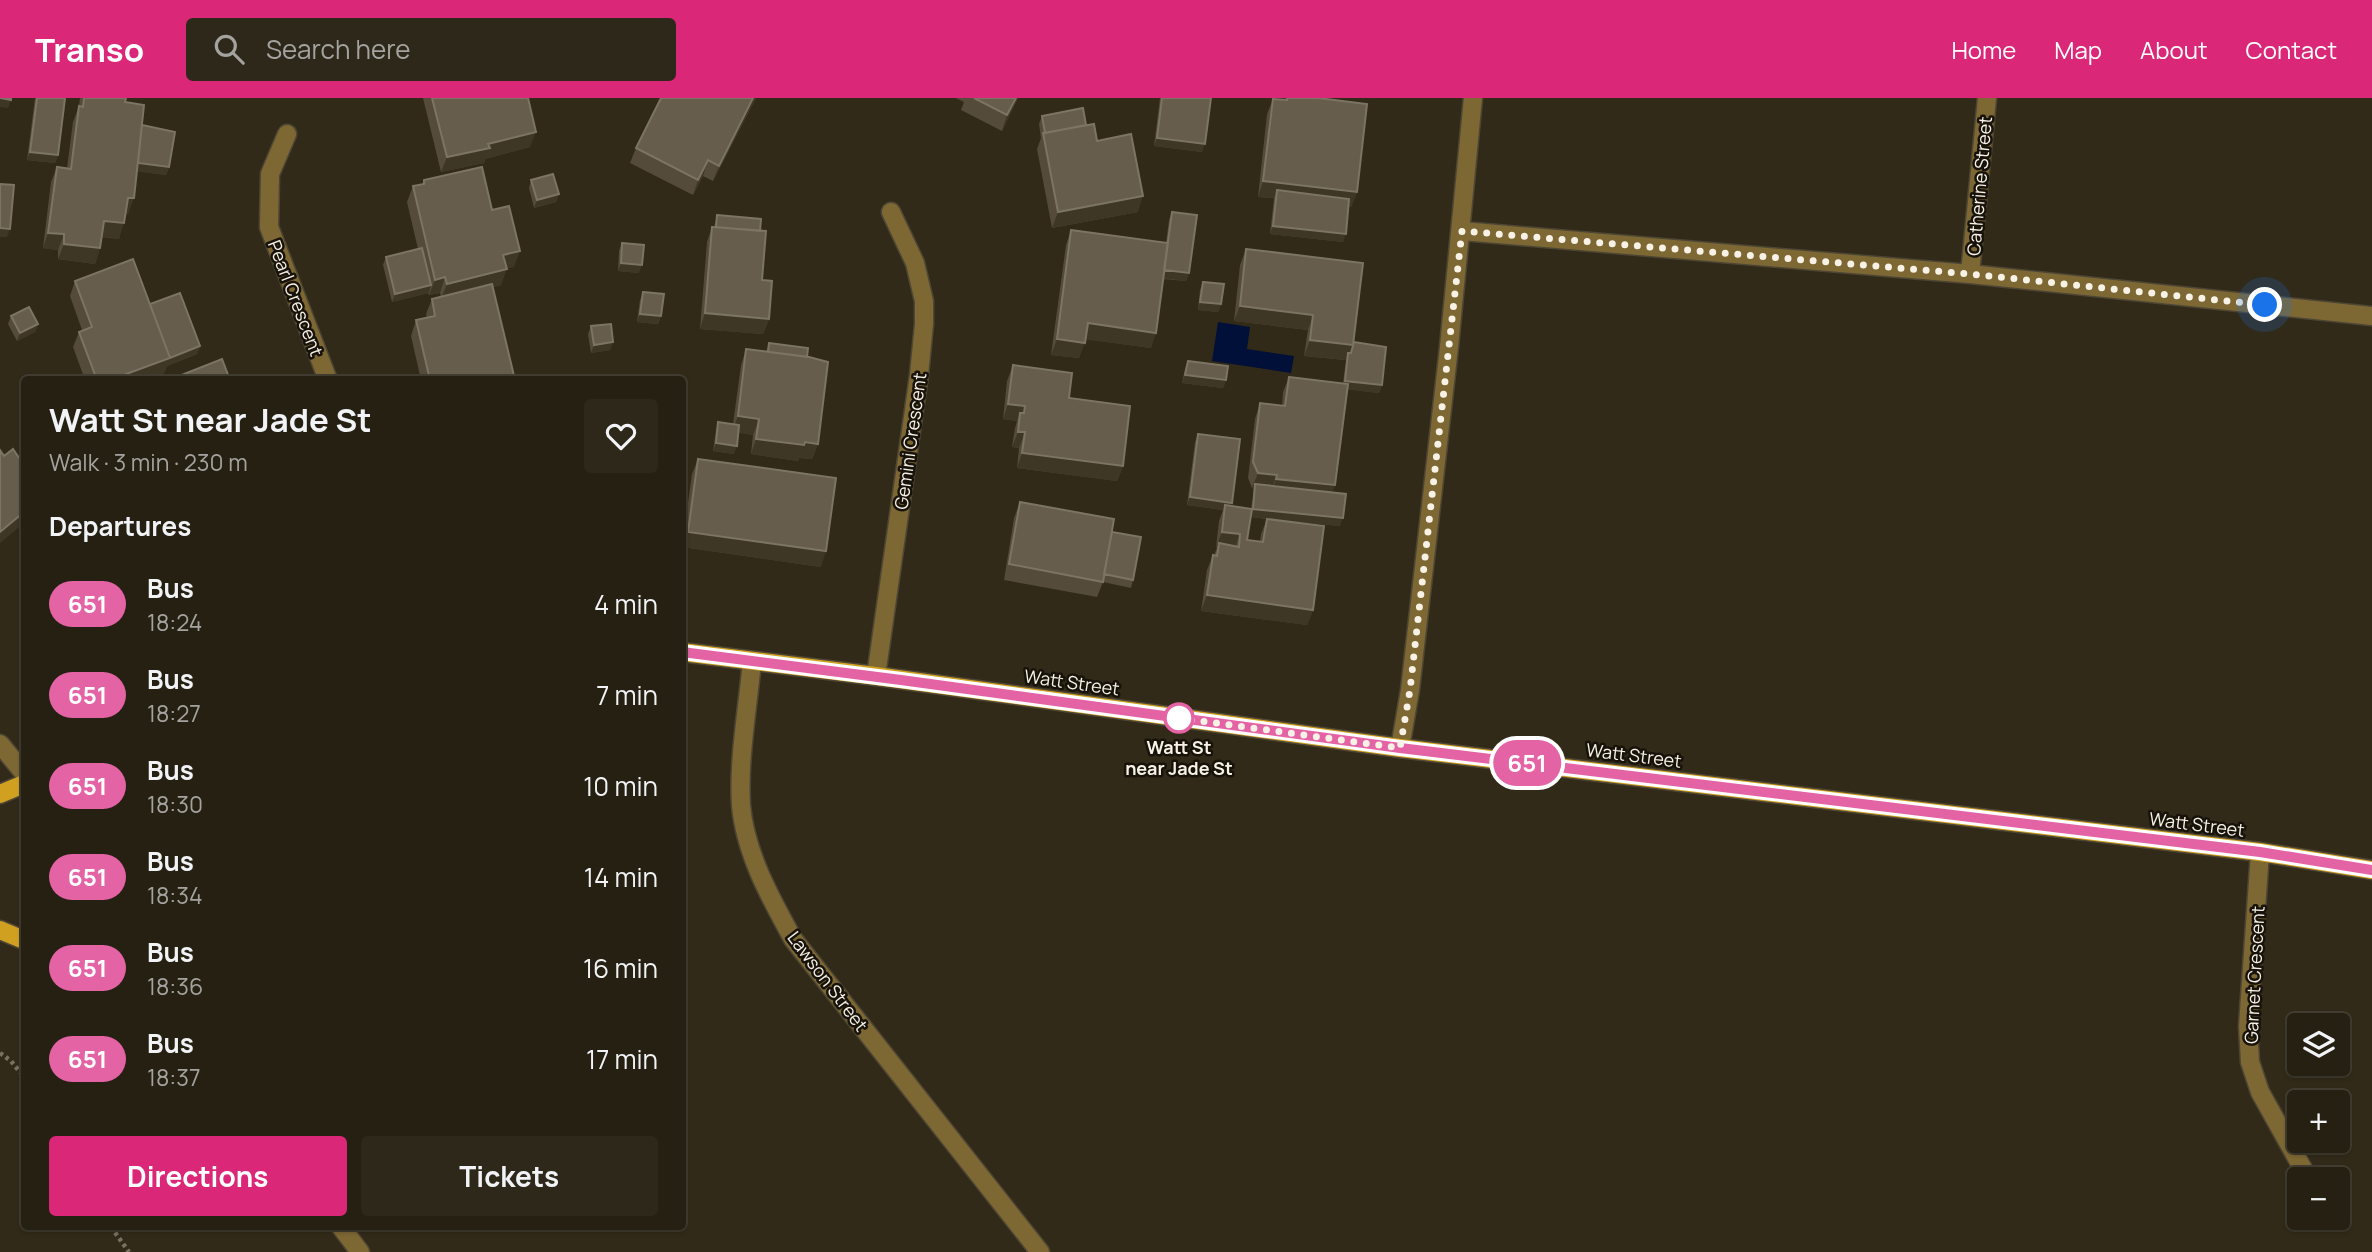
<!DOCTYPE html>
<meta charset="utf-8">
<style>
body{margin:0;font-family:Manrope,sans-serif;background:#2e281b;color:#f1f3f6;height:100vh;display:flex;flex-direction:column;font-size:26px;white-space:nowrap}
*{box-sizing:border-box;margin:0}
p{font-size:23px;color:#a4a39f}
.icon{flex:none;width:38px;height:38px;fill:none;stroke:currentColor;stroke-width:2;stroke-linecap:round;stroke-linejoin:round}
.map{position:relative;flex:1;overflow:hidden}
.drawer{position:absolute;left:21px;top:278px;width:665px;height:854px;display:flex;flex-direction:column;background:#262012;border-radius:7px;box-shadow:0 2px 5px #0004,0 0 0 2px #423e32}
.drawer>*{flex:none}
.badge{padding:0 14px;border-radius:23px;font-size:24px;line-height:46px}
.fabs{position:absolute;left:2287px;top:915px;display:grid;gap:14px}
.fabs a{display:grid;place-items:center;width:63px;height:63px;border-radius:7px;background:#262012;box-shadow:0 2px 5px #0004,0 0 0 2px #423e32;font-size:35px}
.you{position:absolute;width:35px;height:35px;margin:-18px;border:5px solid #fff;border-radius:50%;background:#1a73e8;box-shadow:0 0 0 10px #1a73e833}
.map>.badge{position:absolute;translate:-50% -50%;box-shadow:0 0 0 4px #fff}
h2{padding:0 28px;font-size:26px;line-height:63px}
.round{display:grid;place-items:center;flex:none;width:74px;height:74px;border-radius:7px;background:#2e281b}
.head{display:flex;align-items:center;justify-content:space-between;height:119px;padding:0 28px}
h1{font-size:33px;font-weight:700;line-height:52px}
.cta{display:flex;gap:14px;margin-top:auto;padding:14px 28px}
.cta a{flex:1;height:80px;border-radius:7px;background:#db2777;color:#fff;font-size:28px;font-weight:700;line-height:80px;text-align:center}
.cta a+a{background:#2e281b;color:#f1f3f6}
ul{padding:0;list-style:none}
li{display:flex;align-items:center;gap:21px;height:91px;padding:0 28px}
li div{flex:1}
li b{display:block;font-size:26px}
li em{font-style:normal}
li .badge{min-width:77px;font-weight:700;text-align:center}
header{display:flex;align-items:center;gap:42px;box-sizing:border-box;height:98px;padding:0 35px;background:#db2777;color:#fff}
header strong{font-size:33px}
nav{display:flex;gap:38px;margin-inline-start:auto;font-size:24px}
.search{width:490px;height:63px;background:#2e281b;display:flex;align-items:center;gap:18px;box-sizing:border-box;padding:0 24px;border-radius:7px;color:#a4a39f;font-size:26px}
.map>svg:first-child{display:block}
.water{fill:#001039}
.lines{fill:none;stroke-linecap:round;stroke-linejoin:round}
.minor-casing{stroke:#4e4635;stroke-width:21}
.major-casing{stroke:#4e4635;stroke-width:21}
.path{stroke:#797162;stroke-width:4.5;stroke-dasharray:3.5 3.5;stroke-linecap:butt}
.minor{stroke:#7d6733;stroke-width:18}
.major{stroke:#d0a121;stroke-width:18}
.wall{fill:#544b3a;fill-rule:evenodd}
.shaded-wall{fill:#3f3725}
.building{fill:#665d4c;stroke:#7c7464;stroke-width:2}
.line-casing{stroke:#fff;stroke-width:16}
.line{stroke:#e463a4;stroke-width:10}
.walk{stroke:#f7f1e6;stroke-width:7;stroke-dasharray:0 12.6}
.stop-dot{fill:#fff;stroke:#e463a4;stroke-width:3.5}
.labels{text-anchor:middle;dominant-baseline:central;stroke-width:5;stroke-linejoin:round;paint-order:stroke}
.street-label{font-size:18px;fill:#f7f1e6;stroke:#17130b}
.stop-label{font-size:18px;font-weight:bold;fill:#f7f1e6;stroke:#17130b}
</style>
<header>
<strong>Transo</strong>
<div class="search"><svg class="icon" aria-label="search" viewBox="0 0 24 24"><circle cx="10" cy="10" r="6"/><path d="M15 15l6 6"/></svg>Search here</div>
<nav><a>Home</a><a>Map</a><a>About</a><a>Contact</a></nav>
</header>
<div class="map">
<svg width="2372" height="1154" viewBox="0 0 2372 1154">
<rect width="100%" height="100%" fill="#322a18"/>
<!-- water -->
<path class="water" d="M 1218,224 L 1250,229 L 1247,251 L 1294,258 L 1291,275 L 1212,263 Z"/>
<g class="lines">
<!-- minor casing -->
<g class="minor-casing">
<path id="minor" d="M 287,36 L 270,76 L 269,129 L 328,282
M 1462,133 L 1970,176 L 2372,218
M 1970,176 L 1987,0
M 752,563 C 748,608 738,663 741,707 C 745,755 771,801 793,841 L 1040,1154
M 876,578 L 919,277 L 924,226 L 924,203 L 915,165 L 891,114
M 0,646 L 24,675
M 1400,650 L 1410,592 L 1449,249 L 1473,0
M 2260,754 L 2248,928 L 2250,964 L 2260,994 L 2303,1071
M 341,1129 L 360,1154"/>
</g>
<!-- major casing -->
<g class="major-casing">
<path id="major" d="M 682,554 L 876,578 L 1400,650 L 2260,754 L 2372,772
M 0,696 L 24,686
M 0,832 L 24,842"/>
</g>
<!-- path -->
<path class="path" d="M 0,955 L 11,963 L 24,979
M 111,1129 L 129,1154"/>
<!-- minor -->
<use href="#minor" class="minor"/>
<!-- major -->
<use href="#major" class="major"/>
</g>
<!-- wall -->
<path class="wall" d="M 35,0 L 65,0 L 58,57 L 55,65 L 27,62 Z
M 80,0 L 126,0 L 125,4 L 142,27 L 169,69 L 166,77 L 137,73 L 128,116 L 125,115 L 119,141 L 102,139 L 100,150 L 95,166 L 58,161 L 58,152 L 43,150 L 51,84 L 57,69 L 67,70 L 73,24 L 79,8 Z
M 423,0 L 528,0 L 530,49 L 485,61 L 484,65 L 441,74 Z
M 756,0 L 713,83 L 703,78 L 693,97 L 630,65 L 636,50 Z
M 956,0 L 1018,0 L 1002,33 L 961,12 L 964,4 Z
M 1160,0 L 1211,0 L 1202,54 L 1154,48 Z
M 1286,0 L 1318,0 L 1357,94 L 1351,109 L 1349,109 L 1343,144 L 1270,136 L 1274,100 L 1258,99 L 1267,16 L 1273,1 L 1285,2 Z
M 1042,18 L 1086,27 L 1138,114 L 1052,130 L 1037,51 L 1041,40 L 1039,26 Z
M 424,82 L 492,112 L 514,169 L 506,170 L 501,187 L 493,189 L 515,282 L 421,282 L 411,238 L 416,222 L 427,220 L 426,216 L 432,201 L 441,199 L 440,195 L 429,197 L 428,195 L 392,204 L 383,167 L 386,159 L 418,151 L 407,104 L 413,88 L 422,86 Z
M 531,82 L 559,96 L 556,104 L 534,110 L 529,90 Z
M 1172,114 L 1189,175 L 1186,183 L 1163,181 L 1151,250 L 1085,241 L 1079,260 L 1051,257 L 1066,147 L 1071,132 L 1166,145 L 1169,122 Z
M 717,117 L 760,133 L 762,182 L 769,221 L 763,236 L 700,231 L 707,144 L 712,129 L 714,129 Z
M 622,145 L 639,175 L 618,173 L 619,153 Z
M 1246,151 L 1354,244 L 1382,287 L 1379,295 L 1347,291 L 1335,387 L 1332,394 L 1340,428 L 1269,421 L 1313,512 L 1307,527 L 1201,513 L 1207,472 L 1213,457 L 1214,457 L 1217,450 L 1216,449 L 1219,423 L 1223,412 L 1187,407 L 1195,344 L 1198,336 L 1231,408 L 1251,411 L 1254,391 L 1252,390 L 1248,380 L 1255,321 L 1260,305 L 1282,308 L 1283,294 L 1289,279 L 1343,285 L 1346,262 L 1304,258 L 1308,232 L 1234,223 L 1240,167 ZM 1251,419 L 1267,421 L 1261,436 L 1260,444 L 1247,442 Z
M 75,183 L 150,206 L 200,248 L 197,256 L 167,268 L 164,275 L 146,282 L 85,282 L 73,249 L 79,234 L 82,232 L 70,198 Z
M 1203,184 L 1221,206 L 1218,214 L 1198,212 L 1200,192 Z
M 643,194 L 661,218 L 658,226 L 637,224 L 640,202 Z
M 11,218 L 38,226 L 35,234 L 17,243 L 8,226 Z
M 591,228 L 613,244 L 610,252 L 591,255 L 588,236 Z
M 769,245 L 807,259 L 818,346 L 812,361 L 799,360 L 798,363 L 751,356 L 753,337 L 738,334 L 734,356 L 713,353 L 716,332 L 718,324 L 733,326 L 741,267 L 746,251 L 766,254 Z
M 1188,263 L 1226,282 L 1223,290 L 1182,285 L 1185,271 Z
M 1013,267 L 1069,300 L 1123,368 L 1117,383 L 1017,370 L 1019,350 L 1012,349 L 1015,330 L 1017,323 L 1003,321 L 1007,283 Z
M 698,361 L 821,469 L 682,449 L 692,376 Z
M 1020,404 L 1112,434 L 1133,482 L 1131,490 L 1103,484 L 1097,499 L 1004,482 L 1014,420 Z"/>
<!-- shaded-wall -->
<path class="shaded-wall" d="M 753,0 L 756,0 L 713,83 L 719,68 Z
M 1016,0 L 1018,0 L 1002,33 L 1007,17 Z
M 0,1 L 11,2 L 8,10 L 0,9 Z
M 536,34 L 530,49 L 485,61 L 484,65 L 441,74 L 447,59 L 488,46 Z
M 1157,40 L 1205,46 L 1202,54 L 1154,48 Z
M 30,54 L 58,57 L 55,65 L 27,62 Z
M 708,62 L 703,78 L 693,97 L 698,82 Z
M 136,65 L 169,69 L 166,77 L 133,73 Z
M 1263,83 L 1357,94 L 1351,109 L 1276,101 L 1277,92 L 1274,100 L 1258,99 Z
M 559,96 L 556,104 L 534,110 L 537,102 Z
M 1143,98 L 1138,114 L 1052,130 L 1058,114 Z
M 128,100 L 134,100 L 128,116 L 122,115 Z
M 104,123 L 124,125 L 119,141 L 99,138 Z
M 1273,128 L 1346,136 L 1343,144 L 1270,136 Z
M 0,130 L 10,131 L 7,139 L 0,139 Z
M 48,135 L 64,136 L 58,152 L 43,150 Z
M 64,146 L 100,150 L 95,166 L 58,161 Z
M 520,153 L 514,169 L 497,172 L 503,157 Z
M 621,165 L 642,167 L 639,175 L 618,173 Z
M 507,171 L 501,187 L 441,201 L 447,186 Z
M 1164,172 L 1189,175 L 1186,183 L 1161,180 Z
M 445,179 L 440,195 L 429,197 L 435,182 Z
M 431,187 L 429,195 L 392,204 L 395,196 Z
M 1200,204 L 1221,206 L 1218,214 L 1198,212 Z
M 1240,208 L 1313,217 L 1308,232 L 1234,223 Z
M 705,215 L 769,221 L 763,236 L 700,231 Z
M 640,216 L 661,218 L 658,226 L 637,224 Z
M 1088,225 L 1156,235 L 1151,250 L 1082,241 Z
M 38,226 L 35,234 L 17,243 L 20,235 Z
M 1057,241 L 1085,245 L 1079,260 L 1051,257 Z
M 1310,242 L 1353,247 L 1347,263 L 1348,255 L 1346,262 L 1304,258 Z
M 613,244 L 610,252 L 591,255 L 594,247 Z
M 200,248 L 197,256 L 167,268 L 164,275 L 146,282 L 110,282 Z
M 1185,277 L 1226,282 L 1223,290 L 1182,285 Z
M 1345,283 L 1382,287 L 1379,295 L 1342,291 Z
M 1008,306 L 1025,308 L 1020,324 L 1020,315 L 1017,323 L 1003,321 Z
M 738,318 L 759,321 L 753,337 L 732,334 Z
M 1018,334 L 1025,334 L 1019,350 L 1012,349 Z
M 756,341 L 805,344 L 818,346 L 812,361 L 799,360 L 798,363 L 751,356 Z
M 716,345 L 737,348 L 734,356 L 713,353 Z
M 1022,355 L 1123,368 L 1117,383 L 1017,370 Z
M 1258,375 L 1277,377 L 1271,392 L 1255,386 L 1254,391 L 1252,390 Z
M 1276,381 L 1335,387 L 1329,402 L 1271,396 Z
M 1190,399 L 1232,405 L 1229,413 L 1225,407 L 1223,412 L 1187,407 Z
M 1253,411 L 1343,420 L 1340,428 L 1250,419 Z
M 24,414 L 24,425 L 0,445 L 0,434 Z
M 688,434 L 826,453 L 821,469 L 682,449 Z
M 1222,434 L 1240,436 L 1234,452 L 1219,445 L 1217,450 L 1216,449 Z
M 1207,497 L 1313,512 L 1307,527 L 1201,513 Z"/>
<!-- building -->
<path class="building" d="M 0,0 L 11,0 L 11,2 Z
M 37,0 L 65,0 L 58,57 L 30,54 Z
M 84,0 L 126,0 L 125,4 L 144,7 L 134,100 L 128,100 L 124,125 L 104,123 L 100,150 L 64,146 L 64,136 L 48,135 L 57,69 L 71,71 L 79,8 L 83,9 Z
M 432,0 L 528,0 L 536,34 L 488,46 L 490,50 L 447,59 Z
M 661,0 L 753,0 L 719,68 L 708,62 L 698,82 L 636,50 Z
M 974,0 L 1016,0 L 1007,17 Z
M 1162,0 L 1211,0 L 1205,46 L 1157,40 Z
M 1287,0 L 1318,0 L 1367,6 L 1357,94 L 1263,83 L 1273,1 L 1287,2 Z
M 1083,10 L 1086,27 L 1045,35 L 1042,18 Z
M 1094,26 L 1097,43 L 1131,36 L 1143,98 L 1058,114 L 1043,35 Z
M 142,27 L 175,34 L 169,69 L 138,65 Z
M 482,69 L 492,112 L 509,108 L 520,153 L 503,157 L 507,171 L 447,186 L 445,179 L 435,182 L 413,88 L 424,86 L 424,82 Z
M 553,76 L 559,96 L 537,102 L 531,82 Z
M 0,86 L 14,87 L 10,131 L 0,130 Z
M 1277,92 L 1349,101 L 1346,136 L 1273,128 Z
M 1172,114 L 1197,117 L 1189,175 L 1164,172 Z
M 717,117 L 761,121 L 760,133 L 716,129 Z
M 712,129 L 766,133 L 762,182 L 772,183 L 769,221 L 705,215 Z
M 1071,132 L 1168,145 L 1156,235 L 1088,225 L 1085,245 L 1057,241 Z
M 622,145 L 644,147 L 642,167 L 621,165 Z
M 422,150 L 431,187 L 395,196 L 386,159 Z
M 1246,151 L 1363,165 L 1353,247 L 1310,242 L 1313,217 L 1240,208 Z
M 133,161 L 170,260 L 110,282 L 97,282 L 79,234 L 92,229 L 75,183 Z
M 1203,184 L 1224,186 L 1221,206 L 1200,204 Z
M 492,186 L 515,282 L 430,282 L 416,222 L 435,218 L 432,201 Z
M 643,194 L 664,196 L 661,218 L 640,216 Z
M 180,195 L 200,248 L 170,260 L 150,206 Z
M 29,209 L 38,226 L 20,235 L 11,218 Z
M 611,226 L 613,244 L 594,247 L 591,228 Z
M 1354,244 L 1386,249 L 1382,287 L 1345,283 L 1348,255 L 1351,255 Z
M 769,245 L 808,250 L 807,259 L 768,254 Z
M 746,251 L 809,259 L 828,264 L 818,346 L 805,344 L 804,347 L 756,341 L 759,321 L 738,318 Z
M 222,261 L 230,282 L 169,282 Z
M 1188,263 L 1228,268 L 1226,282 L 1185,277 Z
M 1013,267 L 1072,275 L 1069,300 L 1130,308 L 1123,368 L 1022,355 L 1025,334 L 1018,334 L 1020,315 L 1024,315 L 1025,308 L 1008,306 Z
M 1289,279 L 1348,286 L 1335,387 L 1276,381 L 1277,377 L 1258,375 L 1253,364 L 1260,305 L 1285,308 Z
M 718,324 L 739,327 L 737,348 L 716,345 Z
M 1198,336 L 1240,341 L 1232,405 L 1190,399 Z
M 13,351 L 24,367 L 24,414 L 0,434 L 0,352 L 4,358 Z
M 698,361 L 836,380 L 826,453 L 688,434 Z
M 1255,386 L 1346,396 L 1343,420 L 1253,411 Z
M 1020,404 L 1114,421 L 1103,484 L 1009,466 Z
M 1225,407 L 1252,411 L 1247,442 L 1263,444 L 1267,421 L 1324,428 L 1313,512 L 1207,497 L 1213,457 L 1217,458 L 1219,445 L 1239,449 L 1240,436 L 1222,434 Z
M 1112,434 L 1141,439 L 1133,482 L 1104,476 Z"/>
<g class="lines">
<!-- line casing -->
<g class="line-casing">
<path id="line" d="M 682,554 L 901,582 L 1400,650 L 2260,754 L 2372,772"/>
</g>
<!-- line -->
<use href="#line" class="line"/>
<!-- walk -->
<path class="walk" d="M 1179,620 L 1400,650 L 1410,592 L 1462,133 L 1970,176 L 2265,207"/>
</g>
<!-- markers -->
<circle class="stop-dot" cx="1179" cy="620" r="14"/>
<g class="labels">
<!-- street labels -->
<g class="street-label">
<text transform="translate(1979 88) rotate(-85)">Catherine Street</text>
<text transform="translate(296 200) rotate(69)">Pearl Crescent</text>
<text transform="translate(910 343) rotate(-82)">Gemini Crescent</text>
<text transform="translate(1072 584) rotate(8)">Watt Street</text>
<text transform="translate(1634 657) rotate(7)">Watt Street</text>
<text transform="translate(2197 726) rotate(7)">Watt Street</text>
<text transform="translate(2254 877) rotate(-87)">Garnet Crescent</text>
<text transform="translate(828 883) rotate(53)">Lawson Street</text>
</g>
<!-- stop labels -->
<g class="stop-label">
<text x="1179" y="649">Watt St<tspan x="1179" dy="21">near Jade St</tspan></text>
</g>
</g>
</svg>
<div class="fabs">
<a><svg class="icon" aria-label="layers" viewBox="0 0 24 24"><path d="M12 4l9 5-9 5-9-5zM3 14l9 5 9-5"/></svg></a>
<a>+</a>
<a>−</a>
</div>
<div class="you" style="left:2265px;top:207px"></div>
<b class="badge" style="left:1527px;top:665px;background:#e463a4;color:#fff">651</b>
<section class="drawer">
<div class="head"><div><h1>Watt St near Jade St</h1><p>Walk · 3 min · 230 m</p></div><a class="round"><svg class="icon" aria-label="heart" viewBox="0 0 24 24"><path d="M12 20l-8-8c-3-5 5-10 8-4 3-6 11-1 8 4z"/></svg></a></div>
<h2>Departures</h2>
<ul>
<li><span class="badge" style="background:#e463a4;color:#fff">651</span><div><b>Bus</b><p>18:24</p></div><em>4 min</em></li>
<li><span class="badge" style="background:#e463a4;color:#fff">651</span><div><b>Bus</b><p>18:27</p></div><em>7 min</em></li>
<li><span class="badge" style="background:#e463a4;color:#fff">651</span><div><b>Bus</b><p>18:30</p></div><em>10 min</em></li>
<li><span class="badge" style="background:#e463a4;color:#fff">651</span><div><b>Bus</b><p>18:34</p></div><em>14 min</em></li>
<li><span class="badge" style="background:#e463a4;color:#fff">651</span><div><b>Bus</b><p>18:36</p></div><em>16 min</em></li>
<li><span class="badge" style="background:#e463a4;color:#fff">651</span><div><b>Bus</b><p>18:37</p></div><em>17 min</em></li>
</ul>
<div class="cta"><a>Directions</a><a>Tickets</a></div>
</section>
</div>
